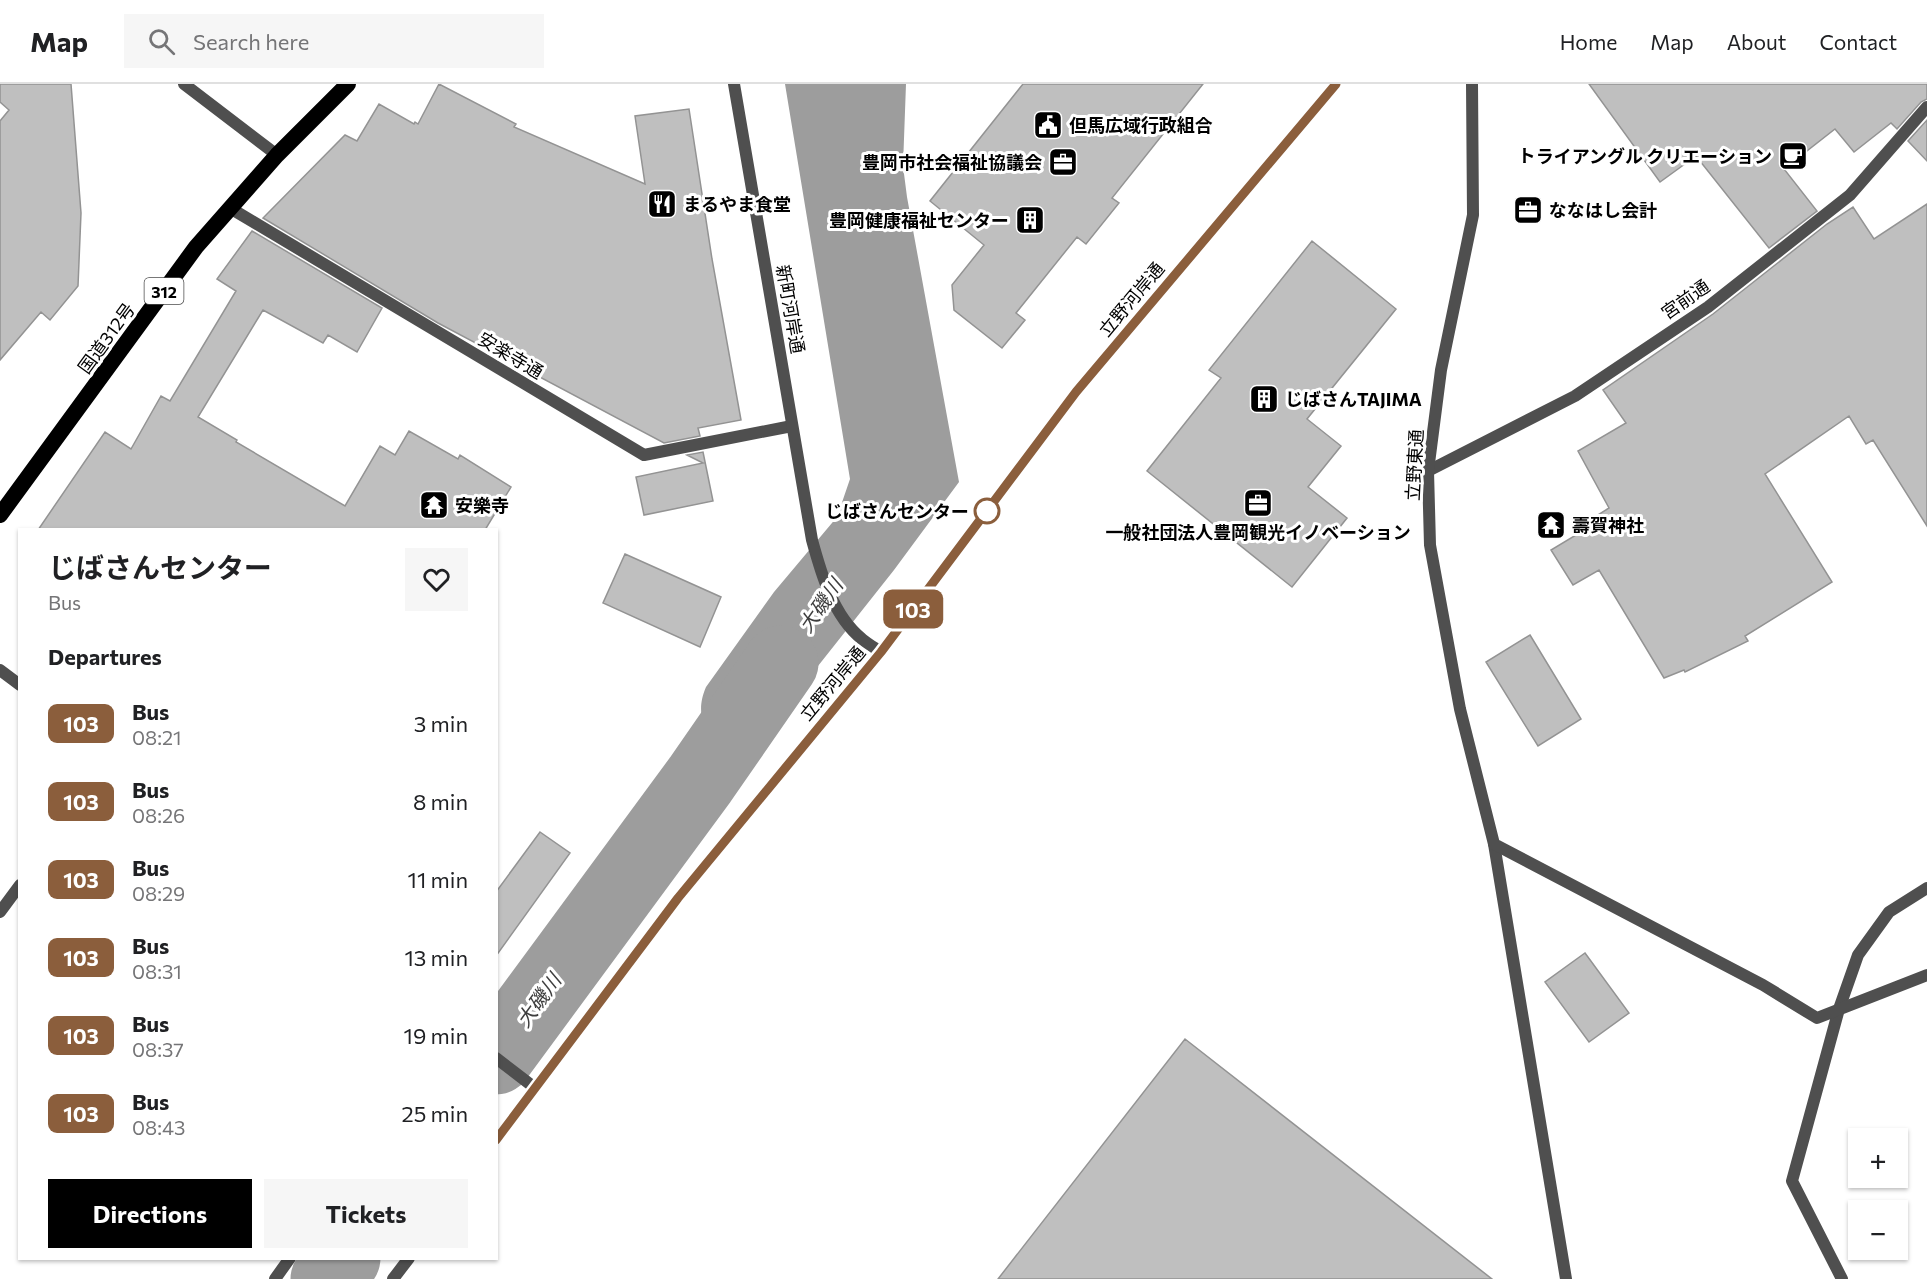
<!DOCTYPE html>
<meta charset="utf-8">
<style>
body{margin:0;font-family:Commissioner,"Noto Sans JP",sans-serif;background:#f6f6f6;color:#202124;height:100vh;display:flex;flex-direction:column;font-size:22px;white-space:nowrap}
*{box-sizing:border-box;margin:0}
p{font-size:20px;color:#757577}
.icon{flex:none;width:33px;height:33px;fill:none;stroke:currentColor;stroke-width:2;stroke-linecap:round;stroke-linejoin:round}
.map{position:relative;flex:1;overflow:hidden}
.side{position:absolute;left:18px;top:444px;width:480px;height:732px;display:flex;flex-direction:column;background:#fff;border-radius:0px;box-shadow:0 2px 4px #0004}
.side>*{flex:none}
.badge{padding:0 12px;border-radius:9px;font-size:21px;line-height:39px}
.tools{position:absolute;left:1848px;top:1044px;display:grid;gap:12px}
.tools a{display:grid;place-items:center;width:60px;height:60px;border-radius:0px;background:#fff;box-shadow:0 2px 4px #0004;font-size:30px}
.map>.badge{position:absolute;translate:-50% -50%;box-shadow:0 0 0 3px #fff}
h2{padding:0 30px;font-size:22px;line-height:54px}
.round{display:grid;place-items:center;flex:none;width:63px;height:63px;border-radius:0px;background:#f6f6f6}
.summary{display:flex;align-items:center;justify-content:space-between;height:102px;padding:0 30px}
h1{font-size:28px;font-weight:700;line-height:45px}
.cta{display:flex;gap:12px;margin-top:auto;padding:12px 30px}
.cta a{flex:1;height:69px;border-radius:0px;background:#000;color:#fff;font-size:24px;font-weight:700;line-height:69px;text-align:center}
.cta a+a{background:#f6f6f6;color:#202124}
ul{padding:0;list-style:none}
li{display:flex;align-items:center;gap:18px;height:78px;padding:0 30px}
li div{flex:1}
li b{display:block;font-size:22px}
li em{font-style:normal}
li .badge{min-width:66px;font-weight:700;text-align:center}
header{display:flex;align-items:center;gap:36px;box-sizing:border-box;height:84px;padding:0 30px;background:#fff;border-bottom:2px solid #e0e0e0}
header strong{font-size:28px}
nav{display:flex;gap:33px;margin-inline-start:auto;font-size:21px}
.search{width:420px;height:54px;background:#f6f6f6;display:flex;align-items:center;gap:15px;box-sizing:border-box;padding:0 21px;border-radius:0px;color:#757577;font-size:22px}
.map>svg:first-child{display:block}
.water{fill:#9d9d9d}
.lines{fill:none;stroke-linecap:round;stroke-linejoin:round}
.river{stroke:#9d9d9d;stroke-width:75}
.building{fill:#bfbfbf;stroke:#939393;stroke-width:1.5}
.minor{stroke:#4f4f4f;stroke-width:12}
.tertiary{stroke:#4f4f4f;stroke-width:12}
.trunk{stroke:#000;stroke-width:16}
.line-casing{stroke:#fff;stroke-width:14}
.line{stroke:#8b5e3c;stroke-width:9}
.stop-dot{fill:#fff;stroke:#8b5e3c;stroke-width:3}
.labels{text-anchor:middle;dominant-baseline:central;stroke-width:6;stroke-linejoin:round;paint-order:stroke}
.shield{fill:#fff;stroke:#4c4c4c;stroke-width:1.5}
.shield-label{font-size:16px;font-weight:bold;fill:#000}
.poi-label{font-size:18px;font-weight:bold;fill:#000;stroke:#fff;text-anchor:start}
.street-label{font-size:18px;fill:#000;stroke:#fff}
.stop-label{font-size:18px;font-weight:bold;fill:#000;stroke:#fff;text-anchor:end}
.water-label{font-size:20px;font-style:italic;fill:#3e3e3e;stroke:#fff}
</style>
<header>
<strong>Map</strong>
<div class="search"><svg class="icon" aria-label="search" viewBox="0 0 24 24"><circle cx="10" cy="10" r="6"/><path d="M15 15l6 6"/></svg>Search here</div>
<nav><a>Home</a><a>Map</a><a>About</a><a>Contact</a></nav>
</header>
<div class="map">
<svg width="1927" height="1195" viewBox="0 0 1927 1195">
<rect width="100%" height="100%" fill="#fff"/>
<!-- water -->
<path class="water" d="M 785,0 L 906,0 L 903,82 L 907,113 L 959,398 L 894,486 L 742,678 L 706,652 C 701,632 698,622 706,603 L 774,508 L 837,433 L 850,395 Z"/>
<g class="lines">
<!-- river -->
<path class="river" d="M 496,973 L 700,696 L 781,579
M 328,1195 L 343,1174"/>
</g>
<!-- building -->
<path class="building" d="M 0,0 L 71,0 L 81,129 L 78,202 L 50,236 L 41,228 L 0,276 L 0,37 L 9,26 L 0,18 Z
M 439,0 L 516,40 L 514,43 L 645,100 L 635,32 L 689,25 L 712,175 L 741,336 L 698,344 L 700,352 L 664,359 L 438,239 L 263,134 L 345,51 L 357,57 L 379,20 L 414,40 L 415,38 L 418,40 Z
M 1023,0 L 1203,0 L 1112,114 L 1119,119 L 1086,160 L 1077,153 L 1016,229 L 1025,236 L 1002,264 L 954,226 L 952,201 L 984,161 L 930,117 Z
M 1589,0 L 1927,0 L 1927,15 L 1921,18 L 1897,45 L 1891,39 L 1854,68 L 1835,45 L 1784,85 L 1817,127 L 1769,164 L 1696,72 L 1660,98 Z
M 1927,36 L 1927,77 L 1908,57 Z
M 1927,120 L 1927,442 L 1873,356 L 1866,360 L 1849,332 L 1765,390 L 1832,498 L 1745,552 L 1748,557 L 1685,588 L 1684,586 L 1664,594 L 1599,486 L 1573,501 L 1551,466 L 1596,439 L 1593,434 L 1609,424 L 1578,367 L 1626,339 L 1603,306 L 1713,230 L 1827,140 L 1853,123 L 1874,155 Z
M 252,147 L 382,224 L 357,268 L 328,251 L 323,259 L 263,226 L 198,333 L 237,356 L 236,358 L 345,422 L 380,362 L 395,371 L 409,347 L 458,375 L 460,371 L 511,403 L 485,446 L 38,446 L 105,348 L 131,365 L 161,312 L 170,317 L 236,207 L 217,195 Z
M 1312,157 L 1396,225 L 1307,335 L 1341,362 L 1308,403 L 1347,434 L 1292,503 L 1147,387 L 1221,294 L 1209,286 Z
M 703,368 L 713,417 L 644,431 L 636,393 L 703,379 L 687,371 Z
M 625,470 L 721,513 L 700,563 L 603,519 Z
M 1530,551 L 1581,635 L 1538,662 L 1486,578 Z
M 540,748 L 570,769 L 496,872 L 496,808 Z
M 1585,869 L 1629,929 L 1589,958 L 1545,898 Z
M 1185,955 L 1492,1195 L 998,1195 Z"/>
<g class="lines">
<!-- minor -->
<path class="minor" d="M 184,0 L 277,71
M 230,124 L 644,371 L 792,342
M 1428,387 L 1575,312 L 1708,223 L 1850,111 L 1927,23
M 0,586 L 20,601
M 1494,760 L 1566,1195
M 0,828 L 20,801
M 496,974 L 535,1004
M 496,1056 L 678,814 L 881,568 L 1076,308 L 1336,0
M 275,1195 L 290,1174
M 393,1195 L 409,1174
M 1842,1195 L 1792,1097 L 1839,925 L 1858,871 L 1889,828 L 1927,804"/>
<!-- tertiary -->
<path class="tertiary" d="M 734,0 L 812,456 C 821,489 833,532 862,555 C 868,560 875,564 881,568
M 1472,0 L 1473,131 L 1441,286 L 1428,387 L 1430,461 L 1460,625 L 1494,760 L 1763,901 L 1817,934 L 1927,891"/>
<!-- trunk -->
<path class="trunk" d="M 0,431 L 196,163 L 277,71 L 348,0"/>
</g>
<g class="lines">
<!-- line casing -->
<g class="line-casing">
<path id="line" d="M 496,1056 L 678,814 L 881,568 L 1076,308 L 1336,0"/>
</g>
<!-- line -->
<use href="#line" class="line"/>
</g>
<!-- icons -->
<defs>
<g id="civic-square" transform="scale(1.5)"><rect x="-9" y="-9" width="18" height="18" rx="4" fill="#000" stroke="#fff"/><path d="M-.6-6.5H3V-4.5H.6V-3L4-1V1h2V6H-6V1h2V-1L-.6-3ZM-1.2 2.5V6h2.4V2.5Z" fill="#fff"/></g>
<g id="cafe-square" transform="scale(1.5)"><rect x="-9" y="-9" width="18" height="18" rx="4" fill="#000" stroke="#fff"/><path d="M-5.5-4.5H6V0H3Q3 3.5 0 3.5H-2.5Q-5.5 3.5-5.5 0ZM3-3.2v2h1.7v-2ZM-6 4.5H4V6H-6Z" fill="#fff"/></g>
<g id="office-square" transform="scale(1.5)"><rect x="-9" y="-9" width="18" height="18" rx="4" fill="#000" stroke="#fff"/><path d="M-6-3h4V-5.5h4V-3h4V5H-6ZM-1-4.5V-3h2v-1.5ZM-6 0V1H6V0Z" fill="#fff"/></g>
<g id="restaurant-square" transform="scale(1.5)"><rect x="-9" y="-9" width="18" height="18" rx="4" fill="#000" stroke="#fff"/><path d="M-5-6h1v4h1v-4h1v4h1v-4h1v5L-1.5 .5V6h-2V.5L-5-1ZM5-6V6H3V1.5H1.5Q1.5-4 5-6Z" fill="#fff"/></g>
<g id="building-square" transform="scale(1.5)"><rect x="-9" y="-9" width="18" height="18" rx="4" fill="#000" stroke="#fff"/><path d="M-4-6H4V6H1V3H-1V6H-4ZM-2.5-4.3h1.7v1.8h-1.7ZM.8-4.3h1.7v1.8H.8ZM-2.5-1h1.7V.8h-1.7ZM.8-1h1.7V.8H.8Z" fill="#fff"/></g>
<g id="temple-square" transform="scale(1.5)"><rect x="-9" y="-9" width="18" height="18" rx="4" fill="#000" stroke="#fff"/><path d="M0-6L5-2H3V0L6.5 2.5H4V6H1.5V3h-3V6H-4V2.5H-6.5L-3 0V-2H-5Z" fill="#fff"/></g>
</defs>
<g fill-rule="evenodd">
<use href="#civic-square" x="1048" y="41"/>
<use href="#cafe-square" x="1793" y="72"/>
<use href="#office-square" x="1063" y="78"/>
<use href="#restaurant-square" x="662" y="120"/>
<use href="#office-square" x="1528" y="126"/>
<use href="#building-square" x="1030" y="136"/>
<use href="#building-square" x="1264" y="315"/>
<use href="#office-square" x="1258" y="419"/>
<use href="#temple-square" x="434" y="421"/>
<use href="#temple-square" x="1551" y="441"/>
</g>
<!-- markers -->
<circle class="stop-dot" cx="987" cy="427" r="12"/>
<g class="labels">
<!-- shield labels -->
<rect class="shield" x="144.5" y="194" width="39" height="26" rx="4.5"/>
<g class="shield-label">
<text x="164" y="207">312</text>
</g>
<!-- poi labels -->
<g class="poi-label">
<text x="1069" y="41">但馬広域行政組合</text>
<text x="1772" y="72" text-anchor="end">トライアングル クリエーション</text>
<text x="1042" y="78" text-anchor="end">豊岡市社会福祉協議会</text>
<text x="683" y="120">まるやま食堂</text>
<text x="1549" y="126">ななはし会計</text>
<text x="1009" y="136" text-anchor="end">豊岡健康福祉センター</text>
<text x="1285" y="315">じばさんTAJIMA</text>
<text x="455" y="421">安樂寺</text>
<text x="1572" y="441">壽賀神社</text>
<text x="1258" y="448" text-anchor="middle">一般社団法人豊岡観光イノベーション</text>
</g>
<!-- street labels -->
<g class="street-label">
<text transform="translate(1131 215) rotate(-50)">立野河岸通</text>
<text transform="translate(1685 215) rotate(-35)">宮前通</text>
<text transform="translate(791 225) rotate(80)">新町河岸通</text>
<text transform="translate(106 254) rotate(-54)">国道312号</text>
<text transform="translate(511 271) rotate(31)">安楽寺通</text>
<text transform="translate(1414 381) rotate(-87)">立野東通</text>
<text transform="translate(832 599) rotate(-50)">立野河岸通</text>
</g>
<!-- stop labels -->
<g class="stop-label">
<text x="969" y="427">じばさんセンター</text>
</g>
<!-- water labels -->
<g class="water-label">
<text transform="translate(820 521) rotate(-55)">大磯川</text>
<text transform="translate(538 916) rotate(-54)">大磯川</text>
</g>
</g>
</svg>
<div class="tools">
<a>+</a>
<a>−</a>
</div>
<b class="badge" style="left:913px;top:525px;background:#8b5e3c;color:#fff">103</b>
<section class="side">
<div class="summary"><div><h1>じばさんセンター</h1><p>Bus</p></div><a class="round"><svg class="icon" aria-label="heart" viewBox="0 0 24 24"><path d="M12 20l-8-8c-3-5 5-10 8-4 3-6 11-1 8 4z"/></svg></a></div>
<h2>Departures</h2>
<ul>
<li><span class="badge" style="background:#8b5e3c;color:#fff">103</span><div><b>Bus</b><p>08:21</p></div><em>3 min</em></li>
<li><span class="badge" style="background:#8b5e3c;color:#fff">103</span><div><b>Bus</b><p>08:26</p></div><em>8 min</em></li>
<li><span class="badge" style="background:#8b5e3c;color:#fff">103</span><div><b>Bus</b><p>08:29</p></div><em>11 min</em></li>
<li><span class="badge" style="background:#8b5e3c;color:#fff">103</span><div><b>Bus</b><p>08:31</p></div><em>13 min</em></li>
<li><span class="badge" style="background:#8b5e3c;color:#fff">103</span><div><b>Bus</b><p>08:37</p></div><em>19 min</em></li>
<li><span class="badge" style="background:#8b5e3c;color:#fff">103</span><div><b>Bus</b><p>08:43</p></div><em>25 min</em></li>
</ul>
<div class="cta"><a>Directions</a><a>Tickets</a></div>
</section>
</div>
